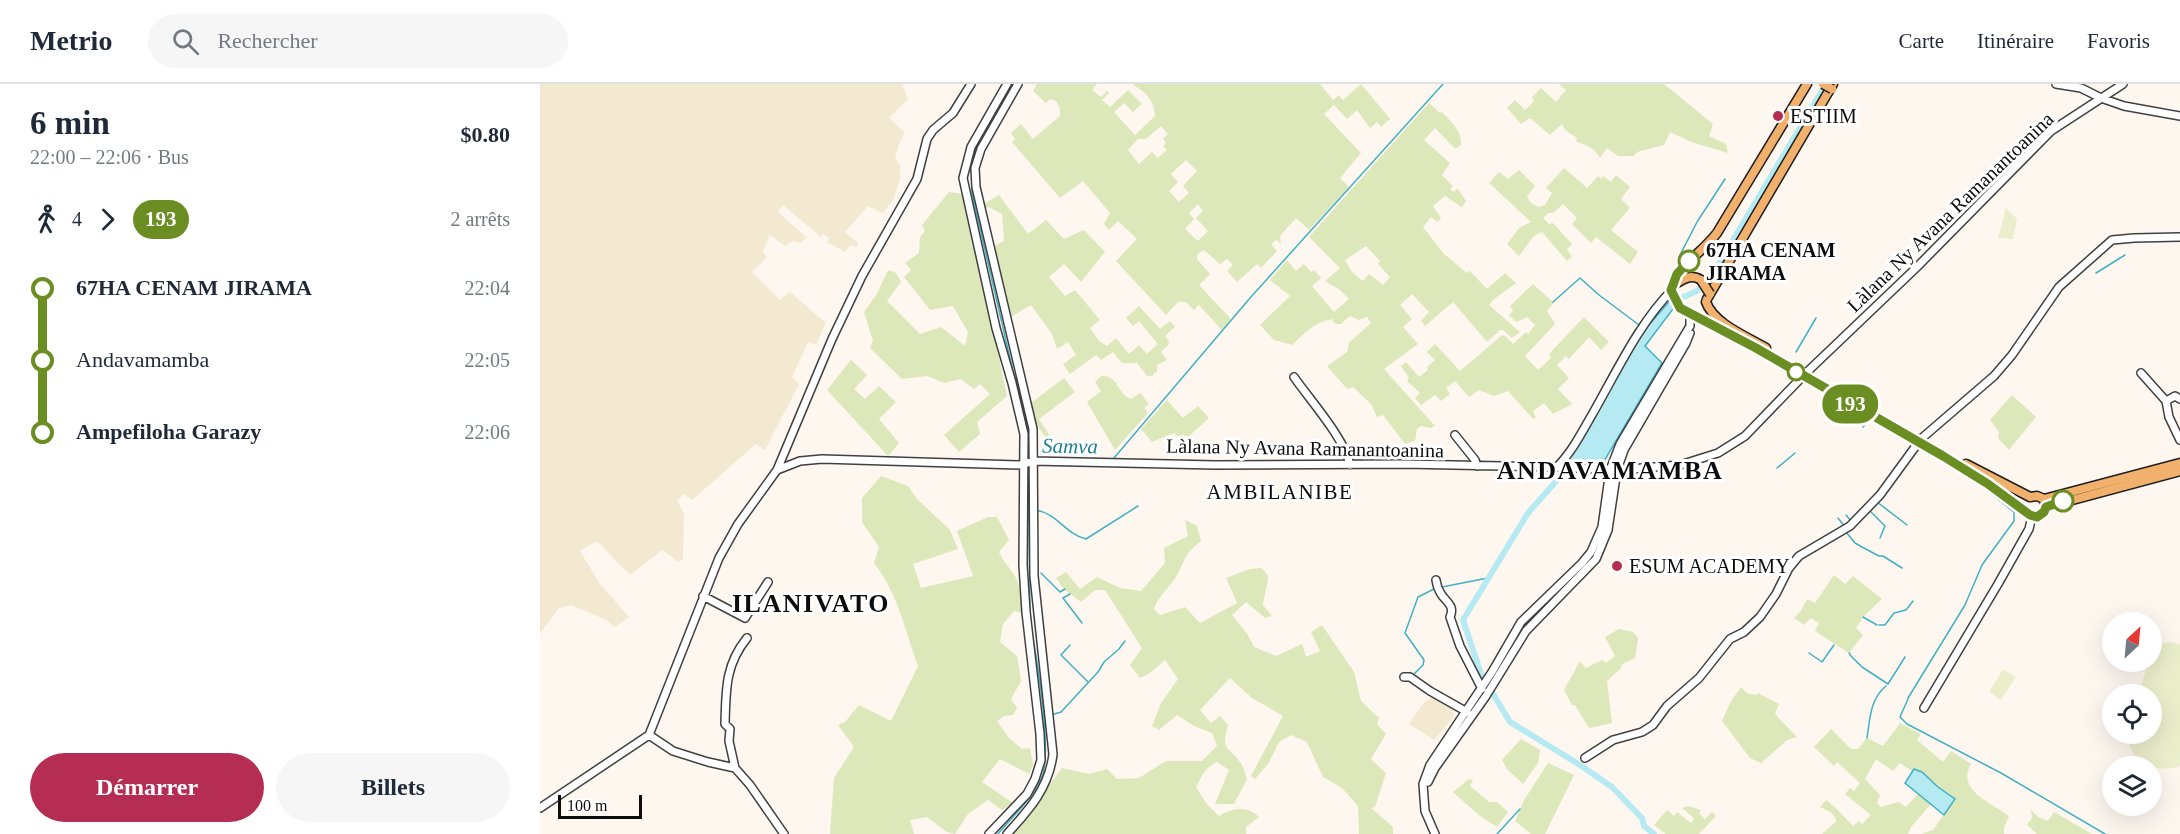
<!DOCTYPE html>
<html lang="fr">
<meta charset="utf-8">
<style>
body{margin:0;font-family:Georgia,serif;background:#f6f6f7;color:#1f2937;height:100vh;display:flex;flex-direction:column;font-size:22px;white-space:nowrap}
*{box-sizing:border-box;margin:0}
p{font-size:20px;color:#747a83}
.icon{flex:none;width:33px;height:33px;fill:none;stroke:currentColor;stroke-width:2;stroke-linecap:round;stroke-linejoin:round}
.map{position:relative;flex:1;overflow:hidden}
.drawer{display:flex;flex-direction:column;background:#fff;width:540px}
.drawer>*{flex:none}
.badge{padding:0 12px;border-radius:20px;font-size:21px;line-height:39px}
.needle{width:39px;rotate:26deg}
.tools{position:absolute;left:1562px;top:528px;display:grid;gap:12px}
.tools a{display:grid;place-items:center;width:60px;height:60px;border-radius:50%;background:#fff;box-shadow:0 6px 24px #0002;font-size:30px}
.scale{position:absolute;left:18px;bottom:15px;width:84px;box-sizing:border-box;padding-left:6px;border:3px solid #0d0d0d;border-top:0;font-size:16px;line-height:21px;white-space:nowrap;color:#0d0d0d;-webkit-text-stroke:4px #fff;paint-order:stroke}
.map>.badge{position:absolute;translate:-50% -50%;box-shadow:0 0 0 3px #fff}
.legs{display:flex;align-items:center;gap:9px;height:66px;padding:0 30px;font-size:20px}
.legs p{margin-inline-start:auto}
.summary{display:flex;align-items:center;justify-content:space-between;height:102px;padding:0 30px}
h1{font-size:33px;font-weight:700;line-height:45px}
.action{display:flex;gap:12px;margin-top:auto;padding:12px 30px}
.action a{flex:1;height:69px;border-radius:36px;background:#b62d54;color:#fff;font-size:24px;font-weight:700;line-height:69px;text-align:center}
.action a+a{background:#f6f6f7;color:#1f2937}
ul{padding:0 30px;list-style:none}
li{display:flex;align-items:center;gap:21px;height:72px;font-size:22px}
li i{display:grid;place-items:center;width:9px;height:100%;margin:0 8px;background:currentColor}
li i::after{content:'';width:15px;height:15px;margin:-8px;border:4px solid;border-radius:50%;background:#fff}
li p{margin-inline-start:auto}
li:first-child i{background:linear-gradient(#0000 50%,currentColor 0)}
li:last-child i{background:linear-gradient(currentColor 50%,#0000 0)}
header{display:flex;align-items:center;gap:36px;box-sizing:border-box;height:84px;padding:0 30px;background:#fff;border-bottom:2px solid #e0e1e3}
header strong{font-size:28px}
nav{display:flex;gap:33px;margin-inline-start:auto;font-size:21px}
.search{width:420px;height:54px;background:#f6f6f7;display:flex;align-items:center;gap:15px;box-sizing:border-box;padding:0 21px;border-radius:33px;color:#747a83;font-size:22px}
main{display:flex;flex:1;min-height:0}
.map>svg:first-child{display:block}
.farmland{fill:#f3e8d0}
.green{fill:#dce7ba;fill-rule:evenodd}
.pitch{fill:#eaeecb}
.water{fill:#b6eaf3;stroke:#41b0c5;stroke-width:1.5}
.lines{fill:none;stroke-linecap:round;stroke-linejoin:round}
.stream{stroke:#41b0c5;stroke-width:1.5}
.canal{stroke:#b6eaf3;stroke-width:6}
.minor-casing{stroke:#404040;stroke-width:10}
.major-casing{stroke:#1e1e1e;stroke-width:11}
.minor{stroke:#fff;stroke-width:7}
.major{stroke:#f1b16c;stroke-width:8}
.major-bridge-casing{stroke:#1e1e1e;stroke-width:11;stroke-linecap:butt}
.major-bridge{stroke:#f1b16c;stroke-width:8}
.line-1-casing{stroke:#fff;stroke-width:14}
.line-1{stroke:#6b8e23;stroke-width:9}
.poi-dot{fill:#b62d54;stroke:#fff;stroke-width:2}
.stop-1-dot{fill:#fff;stroke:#6b8e23;stroke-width:3}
.labels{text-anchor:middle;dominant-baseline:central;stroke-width:6;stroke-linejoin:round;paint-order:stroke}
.poi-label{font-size:20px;fill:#0d0d0d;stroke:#fff;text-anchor:start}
.street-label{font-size:20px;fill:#0d0d0d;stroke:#fff}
.stop-label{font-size:20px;font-weight:bold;fill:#0d0d0d;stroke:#fff;text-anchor:start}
.water-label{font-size:21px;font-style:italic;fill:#1e7f98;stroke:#fff}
.neighbourhood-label{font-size:21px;letter-spacing:1.5px;fill:#0d0d0d;stroke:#fff}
.district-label{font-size:26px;font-weight:bold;letter-spacing:1.5px;fill:#0d0d0d;stroke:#fff}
</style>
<header>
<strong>Metrio</strong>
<div class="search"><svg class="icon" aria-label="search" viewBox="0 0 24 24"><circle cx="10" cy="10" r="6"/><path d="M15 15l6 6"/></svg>Rechercher</div>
<nav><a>Carte</a><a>Itinéraire</a><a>Favoris</a></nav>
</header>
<main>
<section class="drawer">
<div class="summary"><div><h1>6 min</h1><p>22:00 – 22:06 · Bus</p></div><b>$0.80</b></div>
<div class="legs"><svg class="icon" aria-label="walk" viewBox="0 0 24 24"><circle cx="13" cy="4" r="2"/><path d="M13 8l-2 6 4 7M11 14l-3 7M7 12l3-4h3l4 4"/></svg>4<svg class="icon" aria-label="forward" viewBox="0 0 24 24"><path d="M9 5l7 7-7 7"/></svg><b class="badge" style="background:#6b8e23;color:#fff">193</b><p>2 arrêts</p></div>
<ul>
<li><i style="color:#6b8e23"></i><b>67HA CENAM JIRAMA</b><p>22:04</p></li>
<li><i style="color:#6b8e23"></i><span>Andavamamba</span><p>22:05</p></li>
<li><i style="color:#6b8e23"></i><b>Ampefiloha Garazy</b><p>22:06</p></li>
</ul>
<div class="action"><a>Démarrer</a><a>Billets</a></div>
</section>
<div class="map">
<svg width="1640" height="750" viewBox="0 0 1640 750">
<rect width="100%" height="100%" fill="#fef7ef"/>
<!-- farmland -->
<path class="farmland" d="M 0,0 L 362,0 L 368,15 L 349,34 L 365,49 L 360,57 L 355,74 L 360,82 L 360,95 L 354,114 L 343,129 L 328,122 L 305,148 L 318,159 L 317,163 L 310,161 L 305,168 L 287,158 L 289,154 L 283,150 L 281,153 L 243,121 L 238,128 L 267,154 L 260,159 L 253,157 L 245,162 L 230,151 L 223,167 L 227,173 L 212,188 L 240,216 L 250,208 L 286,239 L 276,261 L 268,258 L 252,293 L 259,300 L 225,366 L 216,360 L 152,416 L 144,410 L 137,417 L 144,429 L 143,475 L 139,478 L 122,466 L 90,491 L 57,457 L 40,467 L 60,500 L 89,533 L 75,543 L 64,535 L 31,521 L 19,524 L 0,549 Z
M 892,613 L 913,623 L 914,633 L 894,656 L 869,640 L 883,619 Z"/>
<!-- green -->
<path class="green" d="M 497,0 L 557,0 L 552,6 L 561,13 L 567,7 L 569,9 L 562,16 L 570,23 L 588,6 L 602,20 L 593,28 L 584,19 L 574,28 L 595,51 L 615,32 C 614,16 606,8 593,1 L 594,0 L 780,0 L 793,16 L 799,11 L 803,16 L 821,0 L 850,35 L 841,43 L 837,38 L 830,44 L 817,26 L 807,35 L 794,21 L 784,30 L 821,69 L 800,94 L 809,103 L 769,146 L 756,134 L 740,152 L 741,160 L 736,156 L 731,160 L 737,167 L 721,184 L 717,180 L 697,198 L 687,187 L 693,181 L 687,175 L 680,180 L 664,166 L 657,170 L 657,175 L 670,190 L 659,201 L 691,235 L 682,246 L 659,221 L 654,226 L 646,218 L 638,218 L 626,231 L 576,177 L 597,155 L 578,137 L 569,146 L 564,140 L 570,129 L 543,97 L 520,114 L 472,58 L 475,55 L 471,49 L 481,40 L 493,55 L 520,32 L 520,24 L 516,17 L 510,15 L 506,19 L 493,7 ZM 621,42 L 628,50 L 623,55 L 626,59 L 623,62 L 627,66 L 618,74 L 612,68 L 599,80 L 588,66 L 598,55 L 606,55 ZM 646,76 L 657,87 L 643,102 L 649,109 L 639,118 L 629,107 L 638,98 L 631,90 ZM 658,120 L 663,127 L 656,134 L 668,147 L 658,157 L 645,145 L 654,135 L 649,129 Z
M 1019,0 L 1124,0 L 1173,40 L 1169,52 L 1186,60 L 1188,69 L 1151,58 L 1130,48 L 1124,61 L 1097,68 L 1094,72 L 1078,72 L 1067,64 L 1060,74 C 1054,63 1047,62 1036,57 L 1037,54 L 1025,46 L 1022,40 L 1010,51 L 990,34 L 981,40 L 967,24 L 975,16 L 985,26 L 994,17 L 992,13 L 1001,4 L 1016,18 L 1026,6 Z
M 889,19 L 900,29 L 902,28 C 911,38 922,46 921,61 L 915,65 L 895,44 L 884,56 L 910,79 L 902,91 L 913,102 L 910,105 L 913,108 L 918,105 L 926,117 L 922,123 L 905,112 L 893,122 L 901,134 L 898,138 L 891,133 L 883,143 L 904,170 L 927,189 L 930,187 L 947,205 L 965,189 L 976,199 L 954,215 L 949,221 L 980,248 L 972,254 L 963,246 L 960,246 L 947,258 L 913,218 L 885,242 L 881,237 L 889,228 L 872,210 L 860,221 L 872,235 L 863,243 L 878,260 L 844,285 L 895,342 L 891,344 L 881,342 L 877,345 L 875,357 L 865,360 L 843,331 L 837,333 L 831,320 L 813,303 L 807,305 L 787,282 L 807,268 L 809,259 L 831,239 L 827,233 L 819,236 L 810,232 L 801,240 L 795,240 L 792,235 C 774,238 765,249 752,261 L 734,256 L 720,241 L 750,212 L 730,196 L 747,176 L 756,187 L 764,180 L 771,188 L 774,186 L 781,194 L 772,202 L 794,228 L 809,215 L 800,206 L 785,197 L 800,184 L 769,153 ZM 826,162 L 840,177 L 838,180 L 850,193 L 843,201 L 829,190 L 823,197 L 812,188 L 805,176 Z
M 1024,84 L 1047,104 L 1058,92 L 1062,95 L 1063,92 L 1071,98 L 1076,91 L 1090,103 L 1081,115 L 1090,124 L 1071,146 L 1098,168 L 1090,180 L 1056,153 L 1051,159 L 1032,140 L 1037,134 L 1023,120 L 1013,129 L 1008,129 L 1003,134 L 1009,140 L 1013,139 L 1032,160 L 1027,165 L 1032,173 L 1027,177 L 1002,148 L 994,152 L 979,172 L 967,160 L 979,144 L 991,138 L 949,99 L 959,88 L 968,95 L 979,86 L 995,102 L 987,112 L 990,118 L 998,123 L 1005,121 L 1012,109 L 1006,104 Z
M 409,108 L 424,110 L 467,312 L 437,338 L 440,350 L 419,368 L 404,351 L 450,310 L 440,300 L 434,305 L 421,295 L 404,299 L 387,292 L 362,295 L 330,264 L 333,257 L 324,228 L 337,210 L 348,186 L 356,189 L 361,198 L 347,217 L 380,250 L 401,243 L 425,262 L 428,248 L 413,222 L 390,226 L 364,193 L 371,186 L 365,179 L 379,169 L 380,153 L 385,147 L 382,141 Z
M 459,111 L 488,150 L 506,136 L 524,155 L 544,146 L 565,168 L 541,198 L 524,180 L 509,193 L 525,212 L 535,206 L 560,236 L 550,244 L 559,257 L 567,262 L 576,254 L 589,270 L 599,261 L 607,270 L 618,260 L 599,237 L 593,242 L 586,234 L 599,222 L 620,245 L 630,237 L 635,243 L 625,252 L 629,257 L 628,261 L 621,268 L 627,276 L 617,281 L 617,287 L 612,292 L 607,292 L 597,279 L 582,279 L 573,268 L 561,276 L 556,271 L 530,290 L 523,280 L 536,271 L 528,258 L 517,265 L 512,250 L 491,221 L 469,234 L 452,163 L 464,157 L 462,130 L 449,123 L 443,125 L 442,121 Z
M 993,200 L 1014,219 L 1007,227 L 1015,240 L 985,272 L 998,286 L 1011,274 L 1009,270 L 1044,233 L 1069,258 L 1061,266 L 1049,253 L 1029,275 L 1026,272 L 1017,281 L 1029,294 L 1018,305 L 1032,320 L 1013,330 L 1004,319 L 993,327 L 996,333 L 993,335 L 968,307 L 954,312 L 939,306 L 929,313 L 915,297 L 906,304 L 910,310 L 901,317 L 895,311 L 881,321 L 875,314 L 880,309 L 867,297 L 869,294 L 861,282 L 866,278 L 879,293 L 888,286 L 887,283 L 895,276 L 887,268 L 895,260 L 920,287 L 961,252 L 964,251 L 973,260 L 986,248 L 988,250 L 995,241 L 987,233 L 976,238 L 969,231 L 973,227 L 970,222 Z
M 311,276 L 327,291 L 314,305 L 325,315 L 339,302 L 356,318 L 339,335 L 359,359 L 348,372 L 287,306 Z
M 561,292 C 579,291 577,310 591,315 L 600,309 L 609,320 L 604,324 L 608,329 L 575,366 L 547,318 L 561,307 L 555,298 Z
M 524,294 L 535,308 L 499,335 L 514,358 L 510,360 C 502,348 490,334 491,319 Z
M 1472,311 L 1496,333 L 1469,366 L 1458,354 L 1459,348 L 1450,336 Z
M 627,316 L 643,334 L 658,322 L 669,334 L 647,354 L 643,350 L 639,353 L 634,349 L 612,358 L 601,345 Z
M 341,392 L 368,402 L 377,415 L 410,446 L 418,465 L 373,480 L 381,504 L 433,492 L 417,447 L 448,433 L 457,433 L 469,456 L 459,468 C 464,479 467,480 473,489 C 481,500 481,517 482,529 L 474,527 L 463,540 L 460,558 L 477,572 L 481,597 L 471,615 L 477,624 L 473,631 L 464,632 L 457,637 L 469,654 L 482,665 L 490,664 L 493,681 L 489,690 L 460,675 L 442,698 L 473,719 L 462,726 L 448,716 L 428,730 L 415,750 L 407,748 L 387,733 L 370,736 L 374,750 L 290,750 L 294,694 L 314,663 L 298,641 L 305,638 L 319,621 L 351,637 L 378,582 C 365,547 358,509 334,479 L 339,463 L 322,438 L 322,414 Z
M 645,436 L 657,442 L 661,457 C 643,471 646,475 636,493 C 629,504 618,512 614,525 L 620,531 L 645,523 L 660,539 L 697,519 L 686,494 L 710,485 L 721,484 L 728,491 C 728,502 724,510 723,521 L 732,532 L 725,534 L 706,518 L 692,531 L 708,551 L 714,563 L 736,572 L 762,560 L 766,573 L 780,567 L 771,548 L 782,541 L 814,588 L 821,617 L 839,634 L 837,640 L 846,650 L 831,675 L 846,689 L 835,723 L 831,724 L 853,743 L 853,750 L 819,750 L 818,722 L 802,704 L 783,693 L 767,658 L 751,651 L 739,658 L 728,680 L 715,695 L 711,692 L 743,632 L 712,614 L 690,594 L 660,626 L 671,639 L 680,632 L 688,641 C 680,670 690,661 702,681 C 704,685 705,691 707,695 L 694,720 L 675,720 L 689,686 L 677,678 C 665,683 662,692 656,703 L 666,719 L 679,732 C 692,724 707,721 719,733 L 706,743 L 706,750 L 469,750 L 486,732 L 522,684 L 550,690 L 567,685 L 577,695 L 599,694 L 626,677 L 662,677 L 677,662 L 672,649 L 654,642 L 637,631 L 619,646 L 612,642 L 621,619 L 638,595 L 625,576 L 610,589 L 600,594 L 590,581 L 602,564 L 565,506 L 555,506 L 541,518 L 525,506 L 516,494 L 526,488 L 540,505 L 557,493 L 580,504 L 601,507 L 625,479 L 624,464 L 648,452 Z
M 1294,491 L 1305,500 L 1313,492 L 1342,515 L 1323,533 L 1316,544 L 1323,551 L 1309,569 L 1275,547 L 1279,539 L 1271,534 L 1264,541 L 1254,534 L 1261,527 L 1267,515 L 1275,519 Z
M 1079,545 L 1093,548 L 1098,554 L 1095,574 L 1082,580 L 1081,584 L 1067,597 L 1072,639 L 1049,644 L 1035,621 L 1032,621 L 1024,606 L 1040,577 L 1046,584 L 1062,576 L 1066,579 L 1075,572 L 1065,553 Z
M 1201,603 L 1207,609 L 1216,611 L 1218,609 L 1239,620 L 1235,630 L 1257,653 L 1247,656 L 1221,679 L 1210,674 L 1182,637 L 1191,617 Z
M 1360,639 L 1381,650 L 1377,656 L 1403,678 L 1411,667 L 1431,680 C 1416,706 1450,718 1469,732 L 1464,744 L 1464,750 L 1381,750 L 1393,746 L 1415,715 L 1374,685 L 1372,687 L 1360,679 L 1353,687 L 1336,675 L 1325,695 L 1340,711 L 1337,719 L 1341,723 L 1358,718 L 1366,723 L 1378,710 L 1391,720 L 1371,743 L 1368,750 L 1282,750 L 1297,737 L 1292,729 L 1280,723 L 1286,716 L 1296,724 L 1313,742 L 1319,737 L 1322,740 L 1331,731 L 1305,710 L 1310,704 L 1314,707 L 1320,699 L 1297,678 L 1294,682 L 1274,663 L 1291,645 L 1311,665 L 1318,665 L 1327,654 L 1343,662 Z
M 981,655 L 1000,666 L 998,679 L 983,700 L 967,685 L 962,676 Z
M 1008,679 L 1034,691 L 1005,750 L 991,750 L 975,737 L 984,716 Z
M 929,695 L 933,696 L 930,702 L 949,718 L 957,718 L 968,728 L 957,743 L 940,732 L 913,708 Z
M 1148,722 L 1161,726 L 1159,729 L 1165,735 L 1172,728 L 1176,732 L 1159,750 L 1126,750 L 1114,741 L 1127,726 L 1134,732 L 1137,728 L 1151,739 L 1154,734 L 1142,724 Z
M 1491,726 L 1498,733 L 1508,737 L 1514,728 L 1552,750 L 1497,750 L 1487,741 L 1492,734 Z"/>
<!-- pitch -->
<path class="pitch" d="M 1466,124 L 1477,135 L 1473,155 L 1458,154 Z
M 1630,558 L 1640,560 L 1640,682 C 1619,691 1583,676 1590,650 L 1611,650 L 1611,610 L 1599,610 L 1608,578 L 1611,578 L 1611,570 L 1622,559 Z
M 1463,585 L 1476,593 L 1461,616 L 1449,608 Z"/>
<!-- water -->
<path class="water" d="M 1133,213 L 1136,221 L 1105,262 L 1122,279 L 1063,379 L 1026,379 L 1101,250 Z
M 1374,685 L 1382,688 L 1398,703 L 1415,715 L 1404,731 L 1365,699 Z"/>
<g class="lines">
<!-- stream -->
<path class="stream" d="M 432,84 L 432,110 L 486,343
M 1139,173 L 1157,138 L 1185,95
M 1556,189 L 1585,171
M 1013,218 L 1040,194 L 1059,211 L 1099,241
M 1256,268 L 1276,234
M 1283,331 L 1298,314
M 1323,343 L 1330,335
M 574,374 L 710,214 L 903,0
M 1237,384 L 1255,369
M 487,411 L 489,440 L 490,532
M 1337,418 L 1367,441
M 496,426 C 518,430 524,449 546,455 L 598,422
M 1329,426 L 1345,442 L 1340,454
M 1306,431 L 1311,437
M 1298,434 L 1305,443
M 1306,448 L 1315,459 L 1322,463 L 1339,472 L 1343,472 L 1362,484
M 501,489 L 520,508 L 525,505
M 902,503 L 948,494
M 530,510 L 523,514 L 542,539
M 1323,533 L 1337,541
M 1339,541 L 1345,541 L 1354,529 L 1366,526 L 1373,517
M 530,561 L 521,571 L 548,598
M 1269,569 L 1282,578 L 1294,561
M 1309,569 L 1310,570
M 1310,571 L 1322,583 L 1348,600
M 873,591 L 883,581 L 884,576 L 865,549 L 878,513 L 894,505
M 1348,600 L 1365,573
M 1368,614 L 1425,521 L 1442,481 L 1474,437 L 1474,428 L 1431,394
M 1368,615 L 1360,633 L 1367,640 L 1461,689 L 1565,750
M 511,631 L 521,628 L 558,588 L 564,578 L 579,565 L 585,557
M 1327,654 C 1330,635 1330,615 1346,602
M 458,750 C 472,733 492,715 501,695 C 513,671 497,577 492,548
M 957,750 L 980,725"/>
<!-- canal -->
<path class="canal" d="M 1132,218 L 1157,207 L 1171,193 L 1286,0
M 1026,382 L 1019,394 L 988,429 L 923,536 L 941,590 L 970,638 L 1040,681 L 1072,703 L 1102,734 L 1104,742 L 1114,750"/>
<!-- minor casing -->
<g class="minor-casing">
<path id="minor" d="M 1516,0 L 1541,4 L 1561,14 L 1584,22 L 1640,32
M 1267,288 L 1376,184 L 1511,47 L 1583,0
M 1601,289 L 1626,317 L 1629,333 L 1640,356
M 754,293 C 770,316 805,355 810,381
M 1626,317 L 1635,312 L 1640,315
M 915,351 L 935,376 L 937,382
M 1382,354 L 1454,292 L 1472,271 L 1519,203 L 1572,156 L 1594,154 L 1640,153
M 1017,383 C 1032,368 1042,348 1053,329 C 1077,287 1099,239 1133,205
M 237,386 L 260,377 L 282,375 L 482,381 L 493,377 L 675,381 L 865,380 L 1017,383 L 1077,386 L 1140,381 L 1178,369 L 1205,352 L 1263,292
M 896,496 C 897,500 897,503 899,506 C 903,517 916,520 910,533 L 920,562 L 942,605
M 163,512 L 205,534 L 228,498
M 864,593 L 870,593 L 890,607 L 927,628
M 1384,624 L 1458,500 L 1489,445 L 1492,432
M 109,651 L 133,667 L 168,678 L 195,684 L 210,701 L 244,750
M 1045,674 L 1073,656 L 1102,648 L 1113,641 L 1127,622 L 1159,594 L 1190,555 L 1204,548 L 1220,533 L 1236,510 L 1249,484 L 1259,472 L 1310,442 L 1340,411 L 1378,359
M 195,684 L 189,657 L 190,645 L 185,640 C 186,606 185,581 207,554
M 888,698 L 895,684 L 946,612 L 986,547 L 1056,475 L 1068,446 L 1077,386 L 1084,366 L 1146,259 L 1150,249
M 0,724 L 109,651 L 179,474 L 198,440 L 237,386 L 292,255 L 322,192 L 377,95 L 387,55 L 393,46 L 413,29 L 431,0
M 449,750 L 487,710 L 495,695 L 501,676 L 500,650 L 486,528 L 483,481 L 484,350 L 472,299 L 456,244 L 423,94 L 431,63 L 467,0
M 467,750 C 489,726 509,704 513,670 L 494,492 L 493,345 L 436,103 L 435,84 L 441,65 L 478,0
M 895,750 L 885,727 L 883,700 L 890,681 L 952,588 L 981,538 L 1042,479 L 1051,468 L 1062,443 L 1070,386 L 1080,360 L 1150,242 L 1150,231 L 1147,229"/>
</g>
<!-- major casing -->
<g class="major-casing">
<path id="major" d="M 1132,202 C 1142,196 1150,189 1161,196
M 1131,206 C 1140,179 1160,171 1177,149 L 1267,0
M 1167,215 L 1293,0
M 1166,218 C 1174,240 1206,252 1226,264
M 1137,221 L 1140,224 L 1216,264 L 1403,372 L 1448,400 L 1490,431 C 1497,435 1503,431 1506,423 L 1504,415 L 1497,412 L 1490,413
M 1426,380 L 1490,413
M 1504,415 L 1640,379
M 1506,423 L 1640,387"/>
</g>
<!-- minor -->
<use href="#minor" class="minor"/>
<!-- major -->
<use href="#major" class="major"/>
<!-- major-bridge casing -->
<g class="major-bridge-casing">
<path id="major-bridge" d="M 1283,0 L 1292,5
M 1161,196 L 1170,210
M 1131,206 L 1137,221"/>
</g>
<!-- major-bridge -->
<use href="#major-bridge" class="major-bridge"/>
</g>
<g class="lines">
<!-- line-1 casing -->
<g class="line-1-casing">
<path id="line-1" d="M 1149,177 L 1137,190 L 1131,206 L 1140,224 L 1216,264 L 1403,372 L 1448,400 L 1490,431 L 1497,433 L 1504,428 L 1506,423 L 1523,417"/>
</g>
<!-- line-1 -->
<use href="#line-1" class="line-1"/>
</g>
<!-- markers -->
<g class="poi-dot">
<circle cx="1238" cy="32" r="6"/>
<circle cx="1077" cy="482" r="6"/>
</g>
<g class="stop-1-dot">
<circle cx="1149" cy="177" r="10"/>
<circle cx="1256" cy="288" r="8"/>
<circle cx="1523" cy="417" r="10"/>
</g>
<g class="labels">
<!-- poi labels -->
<g class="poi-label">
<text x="1250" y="32">ESTIIM</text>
<text x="1089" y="482">ESUM ACADEMY</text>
</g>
<!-- street labels -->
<g class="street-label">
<text transform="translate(1410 128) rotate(-44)">Làlana Ny Avana Ramanantoanina</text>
<text transform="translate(765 364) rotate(1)">Làlana Ny Avana Ramanantoanina</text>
</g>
<!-- stop labels -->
<g class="stop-label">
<text x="1166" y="166">67HA CENAM<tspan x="1166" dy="23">JIRAMA</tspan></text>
</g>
<!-- water labels -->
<g class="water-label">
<text transform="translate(530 362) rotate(1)">Samva</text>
</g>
<!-- neighbourhood labels -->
<g class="neighbourhood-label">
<text x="740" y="408">AMBILANIBE</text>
</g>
<!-- district labels -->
<g class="district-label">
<text x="1070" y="386">ANDAVAMAMBA</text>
<text x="271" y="519">ILANIVATO</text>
</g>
</g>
</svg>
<div class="tools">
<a><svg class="needle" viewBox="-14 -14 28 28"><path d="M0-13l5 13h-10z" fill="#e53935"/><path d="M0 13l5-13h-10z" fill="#747a83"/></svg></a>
<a><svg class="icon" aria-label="locate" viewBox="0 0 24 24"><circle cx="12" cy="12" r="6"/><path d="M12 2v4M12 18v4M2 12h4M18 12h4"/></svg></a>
<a><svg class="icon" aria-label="layers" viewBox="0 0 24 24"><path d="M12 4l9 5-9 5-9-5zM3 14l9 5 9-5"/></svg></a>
</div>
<div class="scale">100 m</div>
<b class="badge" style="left:1310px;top:320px;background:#6b8e23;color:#fff">193</b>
</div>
</main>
